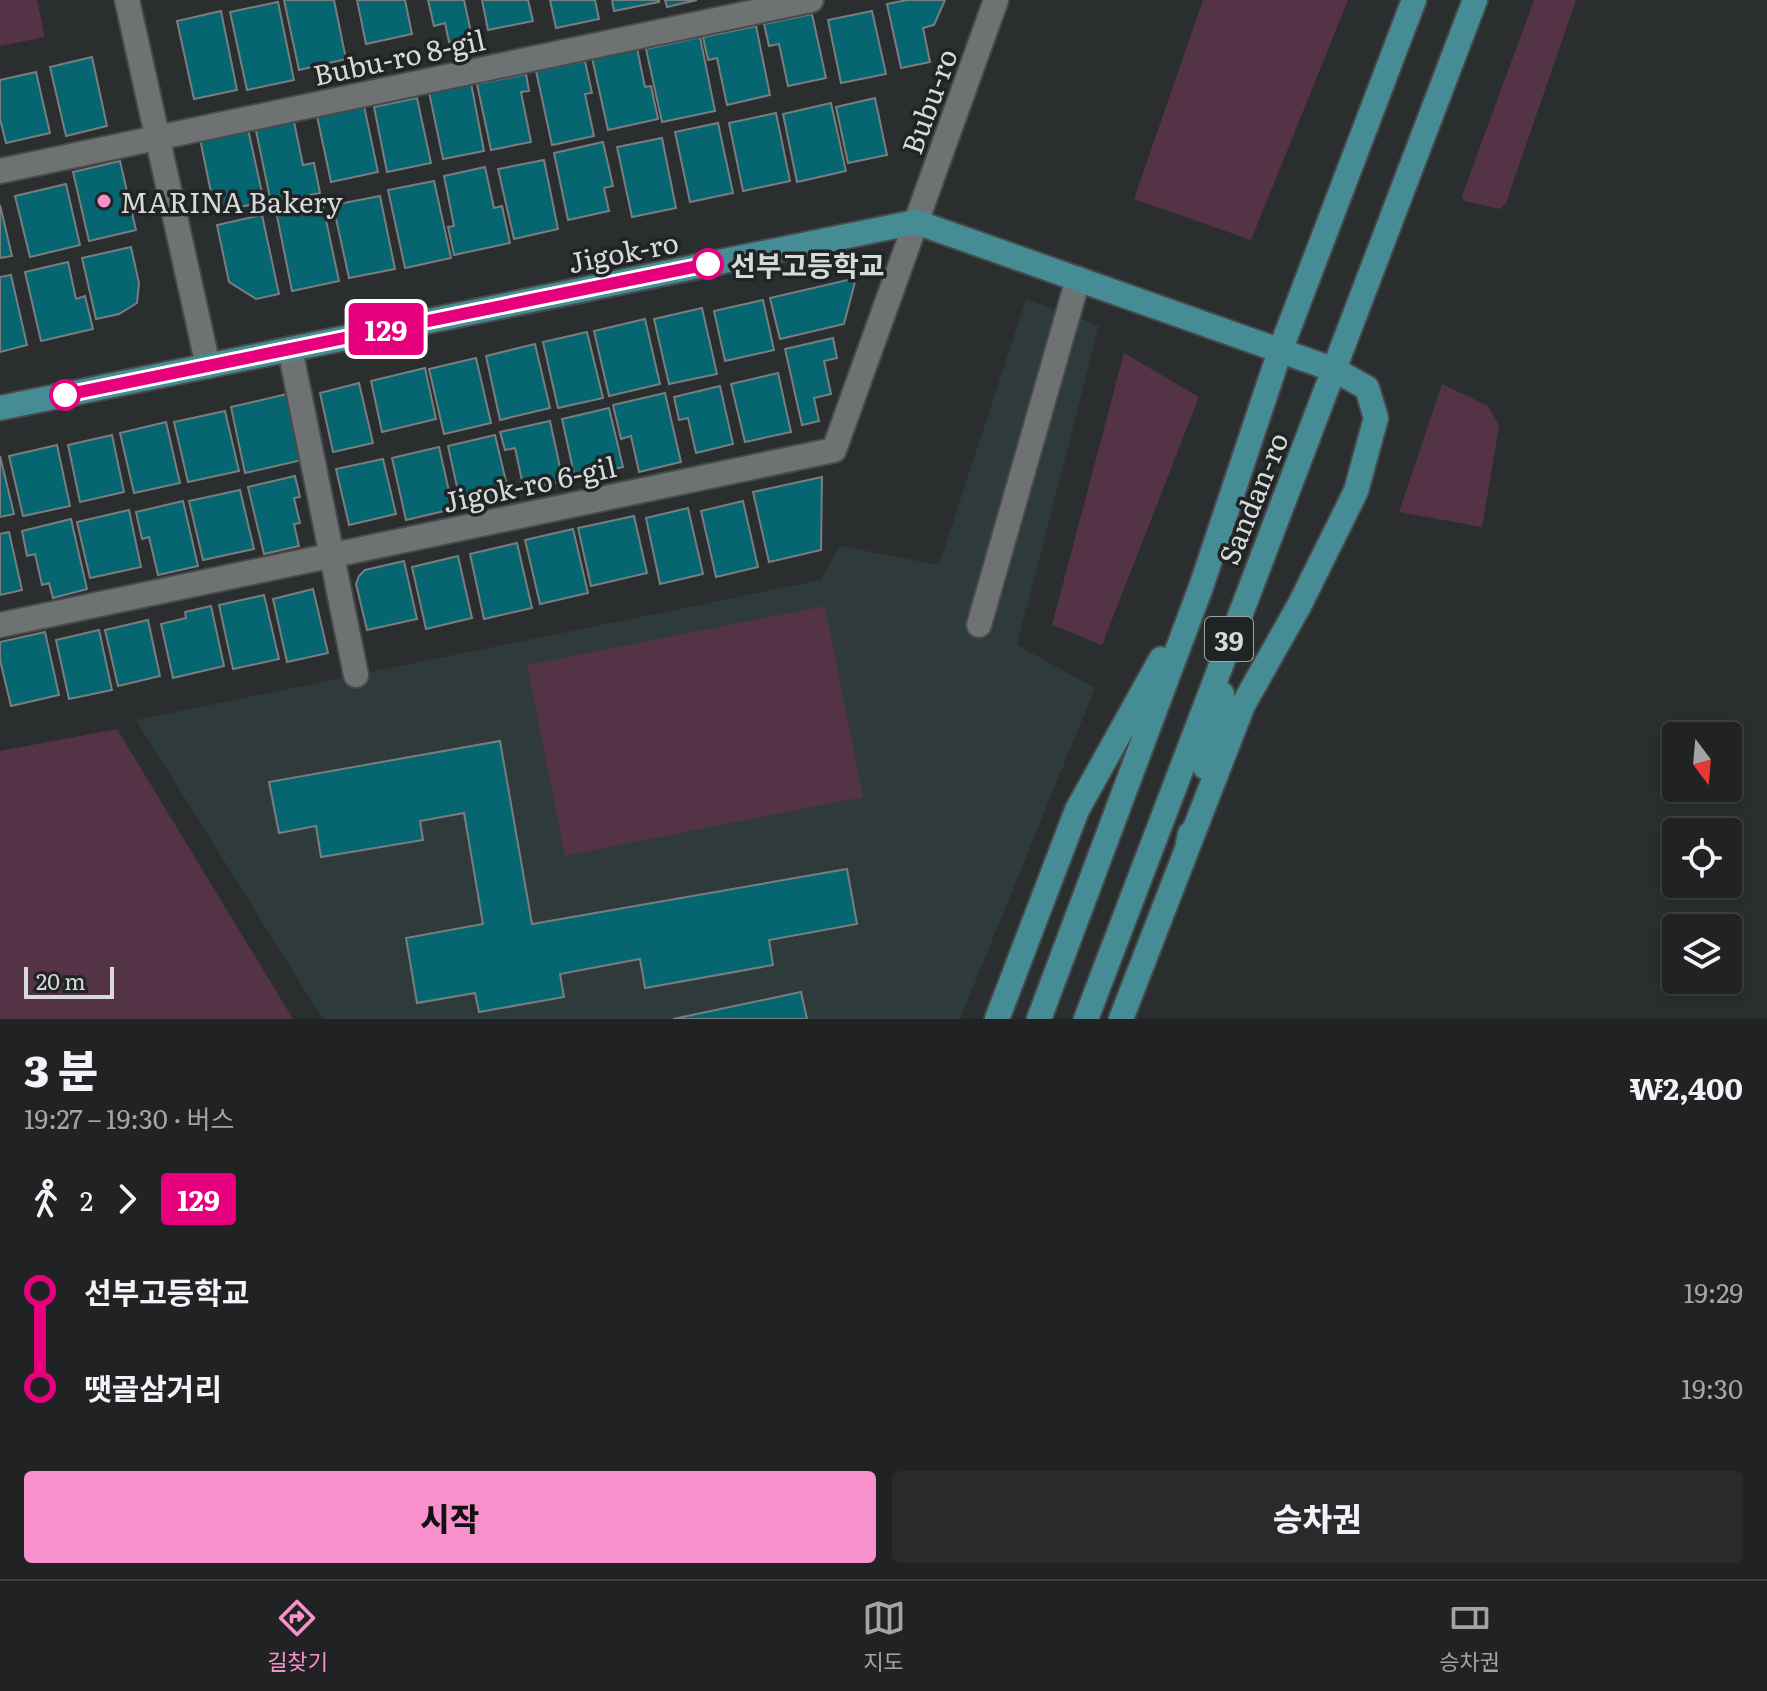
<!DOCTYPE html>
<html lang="ko">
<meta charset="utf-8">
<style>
body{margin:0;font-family:Literata,"Noto Sans KR",serif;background:#282a2b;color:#f1f3f6;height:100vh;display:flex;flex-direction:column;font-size:30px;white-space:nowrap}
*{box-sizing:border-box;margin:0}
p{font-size:26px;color:#a2a4a6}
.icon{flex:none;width:44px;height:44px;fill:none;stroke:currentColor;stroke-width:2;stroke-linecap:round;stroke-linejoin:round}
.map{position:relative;height:1019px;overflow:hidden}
.panel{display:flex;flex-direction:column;background:#202223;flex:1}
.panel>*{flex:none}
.badge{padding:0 16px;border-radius:6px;font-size:28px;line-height:52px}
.needle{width:52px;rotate:164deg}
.controls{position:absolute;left:1662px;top:722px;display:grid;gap:16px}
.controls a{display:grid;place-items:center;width:80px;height:80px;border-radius:8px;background:#202223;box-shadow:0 4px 12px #0003,0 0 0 2px #3d3f41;font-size:40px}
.scale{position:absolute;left:24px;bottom:20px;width:90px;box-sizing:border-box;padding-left:8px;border:4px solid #d8dada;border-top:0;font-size:22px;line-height:28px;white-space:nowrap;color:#d8dada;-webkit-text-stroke:6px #212425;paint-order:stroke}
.map>.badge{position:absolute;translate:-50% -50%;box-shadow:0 0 0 4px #fff}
.legs{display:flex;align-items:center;gap:12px;height:88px;padding:0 24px;font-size:26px}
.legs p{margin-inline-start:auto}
.headline{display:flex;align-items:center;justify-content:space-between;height:136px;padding:0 24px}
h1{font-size:44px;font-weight:800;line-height:60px}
.action{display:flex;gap:16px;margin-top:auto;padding:16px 24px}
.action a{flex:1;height:92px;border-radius:8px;background:#f890cb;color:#111;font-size:32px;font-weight:800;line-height:92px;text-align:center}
.action a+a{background:#282a2b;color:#f1f3f6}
ul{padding:0 24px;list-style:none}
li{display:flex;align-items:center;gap:28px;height:96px;font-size:30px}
li i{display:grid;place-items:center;width:12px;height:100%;margin:0 10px;background:currentColor}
li i::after{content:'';width:20px;height:20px;margin:-10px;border:6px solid;border-radius:50%;background:#202223}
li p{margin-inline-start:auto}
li:first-child i{background:linear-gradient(#0000 50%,currentColor 0)}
li:last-child i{background:linear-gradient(currentColor 50%,#0000 0)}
.tabs{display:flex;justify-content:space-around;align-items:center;height:112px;border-top:2px solid #3d3f41;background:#202223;font-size:22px;color:#a2a4a6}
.tabs a{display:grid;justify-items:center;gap:4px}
.tabs .active{color:#f890cb}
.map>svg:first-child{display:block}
.built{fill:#2f3a3b}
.green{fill:#533345}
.building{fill:#056671;stroke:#7a7d7e;stroke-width:2}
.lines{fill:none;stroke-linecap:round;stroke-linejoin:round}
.minor-casing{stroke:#47494a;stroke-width:28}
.major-casing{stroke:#47494a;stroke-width:28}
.minor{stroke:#6e7272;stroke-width:24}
.major{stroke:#468c95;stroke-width:24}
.line-1-casing{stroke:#fff;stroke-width:18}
.line-1{stroke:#e6007e;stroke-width:12}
.poi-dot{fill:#f890cb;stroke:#212425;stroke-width:3}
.stop-1-dot{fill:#fff;stroke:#e6007e;stroke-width:4}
.labels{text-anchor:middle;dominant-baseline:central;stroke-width:7;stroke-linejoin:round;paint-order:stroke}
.shield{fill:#212425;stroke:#a1a3a4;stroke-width:2}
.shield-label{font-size:26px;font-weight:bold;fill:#d8dada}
.street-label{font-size:28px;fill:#d8dada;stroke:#212425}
.poi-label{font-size:28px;fill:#d8dada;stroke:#212425;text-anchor:start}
.stop-label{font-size:28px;font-weight:bold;fill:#d8dada;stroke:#212425;text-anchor:start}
</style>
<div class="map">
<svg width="1767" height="1019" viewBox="0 0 1767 1019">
<rect width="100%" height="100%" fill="#2b2e2f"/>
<!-- built -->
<path class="built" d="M 1026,299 L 1099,326 L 1017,645 L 1095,688 L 960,1019 L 323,1019 L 136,720 L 821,580 L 840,546 L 939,565 Z"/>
<!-- green -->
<path class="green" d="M 0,0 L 37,0 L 45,37 L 0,46 Z
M 1203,0 L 1348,0 L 1251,240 L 1134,199 Z
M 1534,0 L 1576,0 L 1506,203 L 1500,209 L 1464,201 L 1462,196 Z
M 1124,353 L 1199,397 L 1102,645 L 1052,625 Z
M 1442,384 L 1488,406 L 1499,426 L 1482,527 L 1399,512 Z
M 825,606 L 863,797 L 565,856 L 527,665 Z
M 117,729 L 293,1019 L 0,1019 L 0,751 Z"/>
<!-- building -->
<path class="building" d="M 284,0 L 334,0 L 346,59 L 299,70 Z
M 357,0 L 405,0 L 412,34 L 366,44 Z
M 428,0 L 464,0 L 472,37 L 449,42 L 445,23 L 434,26 Z
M 482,0 L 528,0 L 533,21 L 488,30 Z
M 550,0 L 595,0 L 599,19 L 556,28 Z
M 612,0 L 659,0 L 659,2 L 614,11 Z
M 665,0 L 697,0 L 667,7 Z
M 907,0 L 945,0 L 934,25 L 923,28 L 930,62 L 901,68 L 887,4 Z
M 278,2 L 294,80 L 247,90 L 230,12 Z
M 221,11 L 237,90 L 194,99 L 177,21 Z
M 872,11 L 886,74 L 841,83 L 828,20 Z
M 812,14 L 826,78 L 788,86 L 779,44 L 769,46 L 764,24 Z
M 756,26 L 770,95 L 727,105 L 717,58 L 708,60 L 703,37 Z
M 700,37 L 715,111 L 662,122 L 646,49 Z
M 637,48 L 645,87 L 651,86 L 658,119 L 608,130 L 592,58 Z
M 92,57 L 107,126 L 66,136 L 50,67 Z
M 585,61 L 592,93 L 585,94 L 594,136 L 552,145 L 536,71 Z
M 36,72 L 50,133 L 6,143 L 0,119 L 0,80 Z
M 526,74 L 529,91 L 521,92 L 531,142 L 491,150 L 477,84 Z
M 471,83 L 484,151 L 443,159 L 429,92 Z
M 417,98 L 431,163 L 387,172 L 374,107 Z
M 875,98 L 887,155 L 848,163 L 836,107 Z
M 831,103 L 846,171 L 797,182 L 783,114 Z
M 364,106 L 378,172 L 331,182 L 317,116 Z
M 776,113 L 790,181 L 743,191 L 729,123 Z
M 293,117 L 303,165 L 314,163 L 320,193 L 271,203 L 255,126 Z
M 718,123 L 733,193 L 690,202 L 675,132 Z
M 248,129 L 264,202 L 215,212 L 200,139 Z
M 662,138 L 676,208 L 632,217 L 617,147 Z
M 603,142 L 613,186 L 604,188 L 609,211 L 568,220 L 554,153 Z
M 544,160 L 558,229 L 514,239 L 498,169 Z
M 120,161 L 136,230 L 89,241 L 73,172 Z
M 485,167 L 494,208 L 502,206 L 510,243 L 454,255 L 448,227 L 454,226 L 444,176 Z
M 434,181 L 451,258 L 405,268 L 388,190 Z
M 66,184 L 80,245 L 30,257 L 15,196 Z
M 380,196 L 395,269 L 349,278 L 333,205 Z
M 0,205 L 12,256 L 0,258 Z
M 323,206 L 339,281 L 292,291 L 277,216 Z
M 262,215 L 279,294 L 256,299 L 229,282 L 217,225 Z
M 131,247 L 139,283 L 137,303 L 119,314 L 96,319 L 82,258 Z
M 68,262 L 76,299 L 85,296 L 93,329 L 41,341 L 25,272 Z
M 11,275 L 27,345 L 0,352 L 0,277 Z
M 856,278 L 844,324 L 780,339 L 770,298 Z
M 763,300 L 774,350 L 725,361 L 714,311 Z
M 702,308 L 717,374 L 669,384 L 654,319 Z
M 645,319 L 660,384 L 609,396 L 594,331 Z
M 587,332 L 603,398 L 558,408 L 543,342 Z
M 833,338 L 837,358 L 824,361 L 831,394 L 814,398 L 819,421 L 802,425 L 785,349 Z
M 535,344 L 550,408 L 500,420 L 486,356 Z
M 476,358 L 491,423 L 444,434 L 429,369 Z
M 425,368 L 436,419 L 382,432 L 371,381 Z
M 778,373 L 791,432 L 745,442 L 731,384 Z
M 359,383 L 373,443 L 333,452 L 320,393 Z
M 720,386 L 733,444 L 696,453 L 688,418 L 679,420 L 674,397 Z
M 665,393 L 681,462 L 639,472 L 631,436 L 621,439 L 613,405 Z
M 287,394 L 302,460 L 245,473 L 231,407 Z
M 609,408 L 623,467 L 575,478 L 562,419 Z
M 225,411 L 239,471 L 188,482 L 174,422 Z
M 550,421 L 563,481 L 524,490 L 515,448 L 505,450 L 500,432 Z
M 166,422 L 180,483 L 134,493 L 120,433 Z
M 112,435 L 124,492 L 80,502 L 68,445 Z
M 495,435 L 509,494 L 461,505 L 448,446 Z
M 57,445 L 70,506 L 23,516 L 9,456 Z
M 439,447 L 453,509 L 406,520 L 392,458 Z
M 0,456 L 14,514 L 0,517 Z
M 383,459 L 396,514 L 349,525 L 336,469 Z
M 295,476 L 300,497 L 294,498 L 300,523 L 294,524 L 299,546 L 264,554 L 248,487 Z
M 822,477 L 821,550 L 769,562 L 753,492 Z
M 240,490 L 254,549 L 203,560 L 189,501 Z
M 183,501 L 198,566 L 158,575 L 149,537 L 142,539 L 136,512 Z
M 743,501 L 758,567 L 716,577 L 701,511 Z
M 688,508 L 703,574 L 660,584 L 646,518 Z
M 129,510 L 141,567 L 90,578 L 77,522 Z
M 634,516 L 647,573 L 591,586 L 578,528 Z
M 71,519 L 87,589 L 53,598 L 49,583 L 42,585 L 35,554 L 27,556 L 22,531 Z
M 573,529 L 588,593 L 540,604 L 525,540 Z
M 9,532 L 22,590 L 0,595 L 0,534 Z
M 517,543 L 532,608 L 484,619 L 470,554 Z
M 458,556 L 472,618 L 426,629 L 412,567 Z
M 404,561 L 417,619 L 367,630 L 356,584 L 359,576 L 365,570 Z
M 313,589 L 328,653 L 287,662 L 273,599 Z
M 264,595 L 279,659 L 233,669 L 219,605 Z
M 211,606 L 224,666 L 173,678 L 161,624 L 186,618 L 185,612 Z
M 148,620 L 160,676 L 118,686 L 105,630 Z
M 99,630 L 112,690 L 69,699 L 56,640 Z
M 45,632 L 59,695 L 11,706 L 0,660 L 0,642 Z
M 500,741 L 532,924 L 847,869 L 857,924 L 769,940 L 773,965 L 645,988 L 640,959 L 560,974 L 564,997 L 479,1012 L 475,993 L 417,1003 L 406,938 L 483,924 L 464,813 L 420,821 L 423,840 L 321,857 L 316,826 L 279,833 L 269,782 Z
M 801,992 L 807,1019 L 673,1019 Z"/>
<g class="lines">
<!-- minor casing -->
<g class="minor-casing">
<path id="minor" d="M 127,0 L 208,366
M 0,171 L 811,0
M 290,349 L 356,675
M 0,625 L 834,450 L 996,0
M 979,625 L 1078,279"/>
</g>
<!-- major casing -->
<g class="major-casing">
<path id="major" d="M 0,408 L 916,222 L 1335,370 L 1367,388 L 1376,418 L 1356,491 L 1300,604 L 1243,705 L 1187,849
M 1205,767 L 1222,694
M 997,1019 L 1077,810 L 1161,659
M 1039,1019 L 1201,587 L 1280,351 L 1414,0
M 1086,1019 L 1475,0
M 1121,1019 L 1187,849 L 1190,834"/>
</g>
<!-- minor -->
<use href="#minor" class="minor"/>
<!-- major -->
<use href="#major" class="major"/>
</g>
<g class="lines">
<!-- line-1 casing -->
<g class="line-1-casing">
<path id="line-1" d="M 65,395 L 708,264"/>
</g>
<!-- line-1 -->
<use href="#line-1" class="line-1"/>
</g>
<!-- markers -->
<circle class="poi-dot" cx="104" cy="201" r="8"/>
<g class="stop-1-dot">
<circle cx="708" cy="264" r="14"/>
<circle cx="65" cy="395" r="14"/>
</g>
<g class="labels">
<!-- shield labels -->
<rect class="shield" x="1205" y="617" width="48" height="44" rx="6"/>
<g class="shield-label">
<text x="1229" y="639">39</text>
</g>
<!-- street labels -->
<g class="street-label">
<text transform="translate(399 56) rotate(-12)">Bubu-ro 8-gil</text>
<text transform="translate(928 101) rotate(-70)">Bubu-ro</text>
<text transform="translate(623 251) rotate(-11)">Jigok-ro</text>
<text transform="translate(529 483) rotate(-12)">Jigok-ro 6-gil</text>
<text transform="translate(1252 498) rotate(-68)">Sandan-ro</text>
</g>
<!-- poi labels -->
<g class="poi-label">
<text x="120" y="201">MARINA Bakery</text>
</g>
<!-- stop labels -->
<g class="stop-label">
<text x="730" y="264">선부고등학교</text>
</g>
</g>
</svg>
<div class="controls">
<a><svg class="needle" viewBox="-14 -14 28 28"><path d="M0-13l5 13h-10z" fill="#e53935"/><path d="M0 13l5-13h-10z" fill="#a2a4a6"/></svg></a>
<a><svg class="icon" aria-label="locate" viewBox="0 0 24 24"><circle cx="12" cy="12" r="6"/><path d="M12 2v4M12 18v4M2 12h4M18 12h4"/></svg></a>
<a><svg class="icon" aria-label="layers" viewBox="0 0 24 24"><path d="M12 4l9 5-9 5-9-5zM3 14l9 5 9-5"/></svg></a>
</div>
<div class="scale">20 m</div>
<b class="badge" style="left:386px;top:329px;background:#e6007e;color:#fff">129</b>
</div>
<section class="panel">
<div class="headline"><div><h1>3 분</h1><p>19:27 – 19:30 · 버스</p></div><b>₩2,400</b></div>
<div class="legs"><svg class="icon" aria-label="walk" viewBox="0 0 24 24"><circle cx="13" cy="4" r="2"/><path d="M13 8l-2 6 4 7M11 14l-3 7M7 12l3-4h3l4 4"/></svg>2<svg class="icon" aria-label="forward" viewBox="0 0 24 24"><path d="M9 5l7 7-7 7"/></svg><b class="badge" style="background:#e6007e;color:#fff">129</b></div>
<ul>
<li><i style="color:#e6007e"></i><b>선부고등학교</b><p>19:29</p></li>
<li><i style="color:#e6007e"></i><b>땟골삼거리</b><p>19:30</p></li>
</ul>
<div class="action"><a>시작</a><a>승차권</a></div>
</section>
<nav class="tabs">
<a class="active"><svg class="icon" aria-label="directions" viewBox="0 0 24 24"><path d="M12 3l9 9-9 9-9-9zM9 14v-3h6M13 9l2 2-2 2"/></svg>길찾기</a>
<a><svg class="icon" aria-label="map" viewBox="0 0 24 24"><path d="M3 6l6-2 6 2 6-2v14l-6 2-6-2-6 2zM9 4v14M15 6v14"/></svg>지도</a>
<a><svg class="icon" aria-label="tickets" viewBox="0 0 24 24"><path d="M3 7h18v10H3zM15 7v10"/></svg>승차권</a>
</nav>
